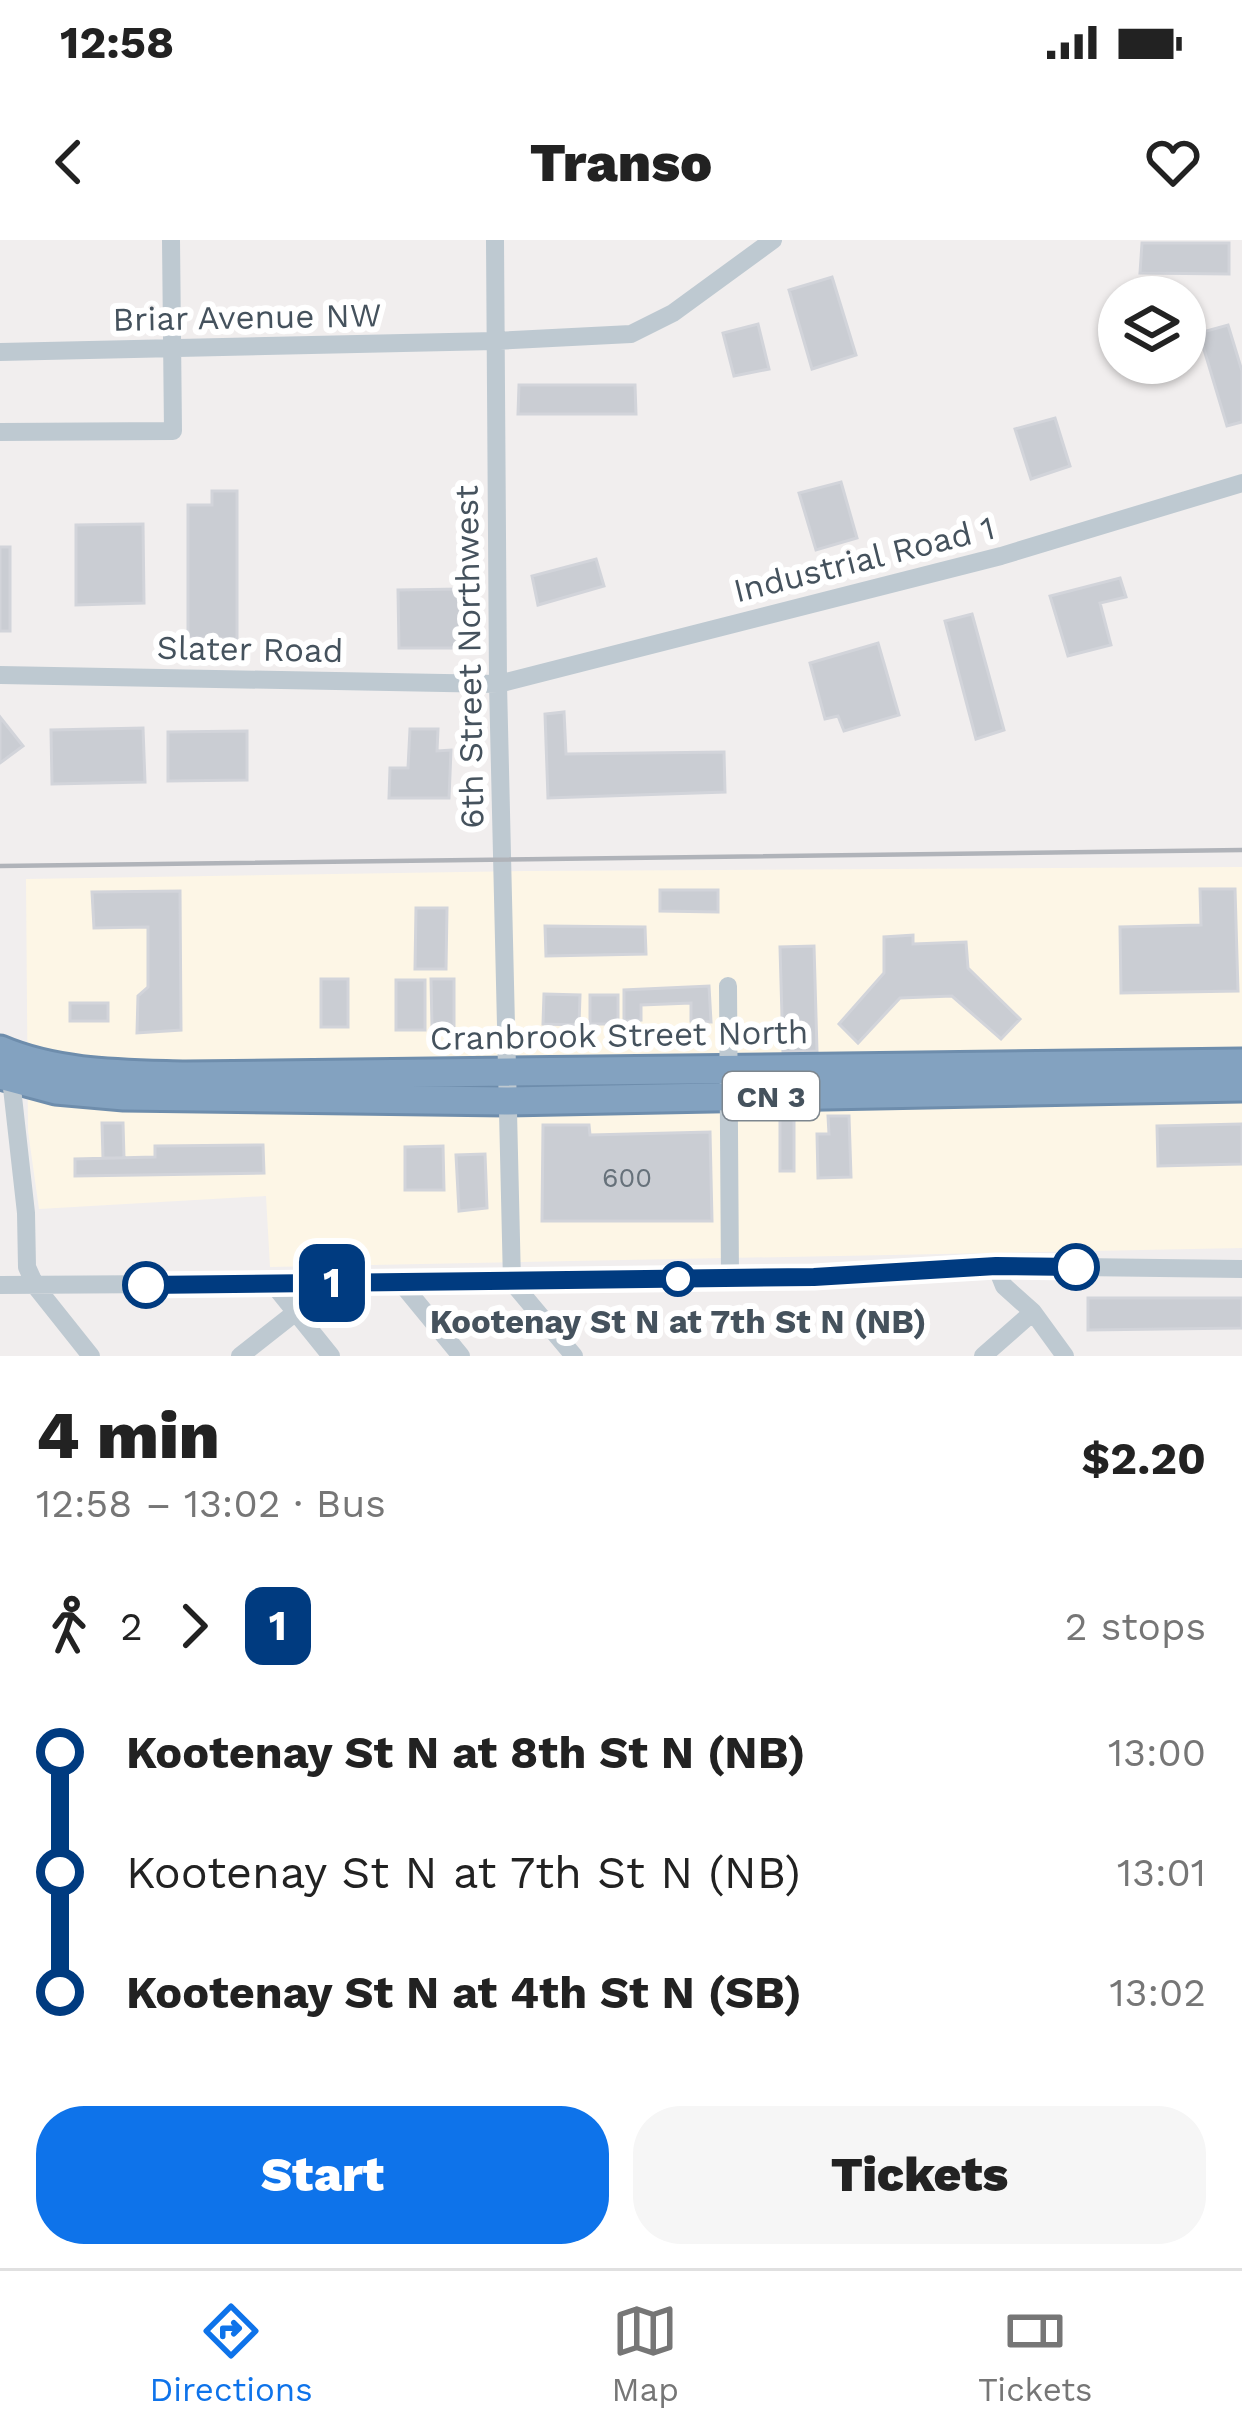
<!DOCTYPE html>
<meta charset="utf-8">
<style>
body{margin:0;font-family:"Work Sans",sans-serif;background:#f6f6f6;color:#222;height:100vh;display:flex;flex-direction:column;font-size:45px;white-space:nowrap}
*{box-sizing:border-box;margin:0}
p{font-size:39px;color:#767676}
.icon{flex:none;width:66px;height:66px;fill:none;stroke:currentColor;stroke-width:2;stroke-linecap:round;stroke-linejoin:round}
.map{position:relative;height:1116px;overflow:hidden}
.sheet{display:flex;flex-direction:column;background:#fff;flex:1}
.sheet>*{flex:none}
.badge{padding:0 24px;border-radius:18px;font-size:42px;line-height:78px}
.fabs{position:absolute;left:1098px;top:36px;display:grid;gap:24px}
.fabs a{display:grid;place-items:center;width:108px;height:108px;border-radius:50%;background:#fff;box-shadow:0 3px 9px #0004;font-size:60px}
.map>.badge{position:absolute;translate:-50% -50%;box-shadow:0 0 0 6px #fff}
.legs{display:flex;align-items:center;gap:18px;height:132px;padding:0 36px;font-size:39px}
.legs p{margin-inline-start:auto}
.overview{display:flex;align-items:center;justify-content:space-between;height:204px;padding:0 36px}
h1{font-size:66px;font-weight:800;line-height:90px}
.action{display:flex;gap:24px;margin-top:auto;padding:24px 36px}
.action a{flex:1;height:138px;border-radius:48px;background:#0e73ea;color:#fff;font-size:48px;font-weight:800;line-height:138px;text-align:center}
.action a+a{background:#f6f6f6;color:#222}
ul{padding:0 36px;list-style:none}
li{display:flex;align-items:center;gap:42px;height:120px;font-size:45px}
li i{display:grid;place-items:center;width:18px;height:100%;margin:0 15px;background:currentColor}
li i::after{content:'';width:30px;height:30px;margin:-15px;border:9px solid;border-radius:50%;background:#fff}
li p{margin-inline-start:auto}
li:first-child i{background:linear-gradient(#0000 50%,currentColor 0)}
li:last-child i{background:linear-gradient(currentColor 50%,#0000 0)}
.status{display:flex;justify-content:space-between;align-items:center;height:84px;padding:0 60px;background:#fff;direction:ltr}
.status svg{height:33px;fill:currentColor}
header{display:flex;justify-content:space-between;align-items:center;height:156px;padding:0 36px;background:#fff;font-size:54px;font-weight:800}
.tabs{display:flex;justify-content:space-around;align-items:center;height:168px;border-top:3px solid #e0e0e0;background:#fff;font-size:33px;color:#767676}
.tabs a{display:grid;justify-items:center;gap:6px}
.tabs .on{color:#0e73ea}
.map>svg:first-child{display:block}
.commercial{fill:#fdf6e6}
.building{fill:#cacdd3;stroke:#d2d4da;stroke-width:3}
.lines{fill:none;stroke-linecap:round;stroke-linejoin:round}
.highway-casing{stroke:#6e8dac;stroke-width:33}
.minor{stroke:#bec9d1;stroke-width:18}
.highway{stroke:#83a2c0;stroke-width:27}
.rail{stroke:#b0b3b9;stroke-width:4.5}
.line-1-casing{stroke:#fff;stroke-width:27}
.line-1{stroke:#003b80;stroke-width:18}
.stop-1-dot{fill:#fff;stroke:#003b80;stroke-width:6}
.labels{text-anchor:middle;dominant-baseline:central;stroke-width:12;stroke-linejoin:round;paint-order:stroke}
.number-label{font-size:27px;fill:#66717a}
.shield{fill:#fff;stroke:#7d868e;stroke-width:3}
.shield-label{font-size:30px;font-weight:bold;fill:#45525d}
.street-label{font-size:33px;fill:#45525d;stroke:#fff}
.stop-label{font-size:33px;font-weight:bold;fill:#45525d;stroke:#fff}
</style>
<div class="status"><b>12:58</b><svg viewBox="0 0 49 12"><path d="M0 12V9h3v3zM5 12V6h3v6zM10 12V3h3v9zM15 12V0h3v12zM26 1h20v11H26zM47 4h2v5h-2z"/></svg></div>
<header><svg class="icon" aria-label="back" viewBox="0 0 24 24"><path d="M15 5l-7 7 7 7"/></svg>Transo<svg class="icon" aria-label="heart" viewBox="0 0 24 24"><path d="M12 20l-8-8c-3-5 5-10 8-4 3-6 11-1 8 4z"/></svg></header>
<div class="map">
<svg width="1242" height="1116" viewBox="0 0 1242 1116">
<rect width="100%" height="100%" fill="#f1eeee"/>
<!-- commercial -->
<path class="commercial" d="M 1242,627 L 1242,1008 L 270,1027 L 266,956 L 39,969 L 28,891 L 26,639 L 528,631 Z"/>
<!-- building -->
<path class="building" d="M 1142,3 L 1229,3 L 1229,34 L 1140,33 Z
M 832,37 L 856,115 L 812,129 L 789,50 Z
M 758,84 L 769,129 L 734,136 L 723,93 Z
M 1228,85 L 1242,131 L 1242,182 L 1227,186 L 1199,93 Z
M 519,145 L 635,145 L 636,174 L 518,174 Z
M 1055,178 L 1070,226 L 1031,239 L 1015,189 Z
M 841,242 L 857,298 L 816,310 L 799,253 Z
M 212,251 L 237,251 L 237,399 L 188,398 L 188,265 L 212,265 Z
M 143,284 L 144,363 L 76,365 L 76,285 Z
M 0,307 L 10,307 L 10,391 L 0,391 Z
M 596,319 L 604,346 L 538,365 L 532,336 Z
M 1120,338 L 1126,357 L 1100,363 L 1111,405 L 1068,416 L 1050,356 Z
M 461,349 L 462,408 L 399,408 L 398,350 Z
M 972,374 L 1004,490 L 976,499 L 945,381 Z
M 878,403 L 899,475 L 844,491 L 838,476 L 825,479 L 810,423 Z
M 564,472 L 566,514 L 724,512 L 725,552 L 548,558 L 545,474 Z
M 0,477 L 23,506 L 0,523 Z
M 143,488 L 145,542 L 52,544 L 51,490 Z
M 410,489 L 438,489 L 437,511 L 451,510 L 449,558 L 389,558 L 390,528 L 408,528 Z
M 247,491 L 247,540 L 168,541 L 168,492 Z
M 1200,649 L 1235,649 L 1238,751 L 1121,753 L 1120,687 L 1201,685 Z
M 660,650 L 718,650 L 718,672 L 660,671 Z
M 180,651 L 181,790 L 137,793 L 138,756 L 148,747 L 148,687 L 94,688 L 92,652 Z
M 416,668 L 447,668 L 446,729 L 415,729 Z
M 545,686 L 645,687 L 646,714 L 546,716 Z
M 913,695 L 913,704 L 966,702 L 968,728 L 1020,779 L 1001,799 L 952,756 L 900,758 L 858,803 L 839,784 L 884,733 L 884,697 Z
M 814,706 L 817,811 L 783,812 L 780,707 Z
M 321,739 L 348,739 L 348,787 L 321,787 Z
M 431,739 L 454,739 L 454,787 L 432,787 Z
M 396,740 L 425,740 L 425,790 L 396,790 Z
M 709,746 L 711,782 L 691,781 L 691,763 L 641,765 L 641,780 L 624,781 L 624,750 Z
M 544,754 L 580,755 L 579,785 L 543,784 Z
M 590,755 L 618,755 L 618,784 L 590,784 Z
M 70,763 L 108,763 L 108,781 L 70,781 Z
M 780,872 L 794,872 L 794,931 L 780,931 Z
M 828,876 L 849,876 L 851,937 L 818,938 L 817,894 L 829,894 Z
M 102,883 L 123,883 L 124,918 L 103,918 Z
M 1242,884 L 1242,924 L 1158,926 L 1157,886 Z
M 543,885 L 589,885 L 590,895 L 710,892 L 712,981 L 542,981 Z
M 263,905 L 264,933 L 75,936 L 75,919 L 155,917 L 155,906 Z
M 443,906 L 444,950 L 405,950 L 405,907 Z
M 485,914 L 487,968 L 459,971 L 456,915 Z
M 1088,1058 L 1242,1058 L 1242,1088 L 1088,1090 Z"/>
<g class="lines">
<!-- highway casing -->
<g class="highway-casing">
<path id="highway" d="M 0,810 C 58,835 124,834 186,836 L 1242,823
M 0,835 L 56,850 L 124,856 L 506,861 L 1242,847"/>
</g>
<!-- minor -->
<path class="minor" d="M 495,0 L 498,444 L 512,1042 L 574,1116
M 0,112 L 495,101 L 631,94 L 673,73 L 773,0
M 0,192 L 173,191 L 171,0
M 0,435 L 498,444 L 1001,316 L 1242,243
M 728,746 L 730,1038
M 11,839 L 26,973 L 27,1027 L 36,1047 L 91,1116
M 996,1026 L 1004,1046 L 1033,1072 L 1065,1116
M 401,1043 L 461,1116
M 273,1044 L 331,1116
M 0,1045 L 512,1042 L 814,1037 L 996,1026 L 1242,1029
M 240,1116 L 296,1072
M 983,1116 L 1033,1072"/>
<!-- highway -->
<use href="#highway" class="highway"/>
<!-- rail -->
<path class="rail" d="M 0,626 L 1242,610"/>
</g>
<g class="lines">
<!-- line-1 casing -->
<g class="line-1-casing">
<path id="line-1" d="M 146,1045 L 814,1037 L 996,1026 L 1076,1027"/>
</g>
<!-- line-1 -->
<use href="#line-1" class="line-1"/>
</g>
<!-- markers -->
<g class="stop-1-dot">
<circle cx="1076" cy="1027" r="21"/>
<circle cx="678" cy="1039" r="15"/>
<circle cx="146" cy="1045" r="21"/>
</g>
<g class="labels">
<!-- number labels -->
<g class="number-label">
<text x="627" y="938">600</text>
</g>
<!-- shield labels -->
<rect class="shield" x="723" y="832" width="96" height="48" rx="9"/>
<g class="shield-label">
<text x="771" y="856">CN 3</text>
</g>
<!-- street labels -->
<g class="street-label">
<text transform="translate(247 77) rotate(-1)">Briar Avenue NW</text>
<text transform="translate(864 319) rotate(-14)">Industrial Road 1</text>
<text transform="translate(250 409) rotate(1)">Slater Road</text>
<text transform="translate(469 417) rotate(-91)">6th Street Northwest</text>
<text transform="translate(619 795) rotate(-1)">Cranbrook Street North</text>
</g>
<!-- stop labels -->
<g class="stop-label">
<text x="678" y="1081">Kootenay St N at 7th St N (NB)</text>
</g>
</g>
</svg>
<div class="fabs">
<a><svg class="icon" aria-label="layers" viewBox="0 0 24 24"><path d="M12 4l9 5-9 5-9-5zM3 14l9 5 9-5"/></svg></a>
</div>
<b class="badge" style="left:332px;top:1043px;background:#003b80;color:#fff">1</b>
</div>
<section class="sheet">
<div class="overview"><div><h1>4 min</h1><p>12:58 – 13:02 · Bus</p></div><b>$2.20</b></div>
<div class="legs"><svg class="icon" aria-label="walk" viewBox="0 0 24 24"><circle cx="13" cy="4" r="2"/><path d="M13 8l-2 6 4 7M11 14l-3 7M7 12l3-4h3l4 4"/></svg>2<svg class="icon" aria-label="forward" viewBox="0 0 24 24"><path d="M9 5l7 7-7 7"/></svg><b class="badge" style="background:#003b80;color:#fff">1</b><p>2 stops</p></div>
<ul>
<li><i style="color:#003b80"></i><b>Kootenay St N at 8th St N (NB)</b><p>13:00</p></li>
<li><i style="color:#003b80"></i><span>Kootenay St N at 7th St N (NB)</span><p>13:01</p></li>
<li><i style="color:#003b80"></i><b>Kootenay St N at 4th St N (SB)</b><p>13:02</p></li>
</ul>
<div class="action"><a>Start</a><a>Tickets</a></div>
</section>
<nav class="tabs">
<a class="on"><svg class="icon" aria-label="directions" viewBox="0 0 24 24"><path d="M12 3l9 9-9 9-9-9zM9 14v-3h6M13 9l2 2-2 2"/></svg>Directions</a>
<a><svg class="icon" aria-label="map" viewBox="0 0 24 24"><path d="M3 6l6-2 6 2 6-2v14l-6 2-6-2-6 2zM9 4v14M15 6v14"/></svg>Map</a>
<a><svg class="icon" aria-label="tickets" viewBox="0 0 24 24"><path d="M3 7h18v10H3zM15 7v10"/></svg>Tickets</a>
</nav>
